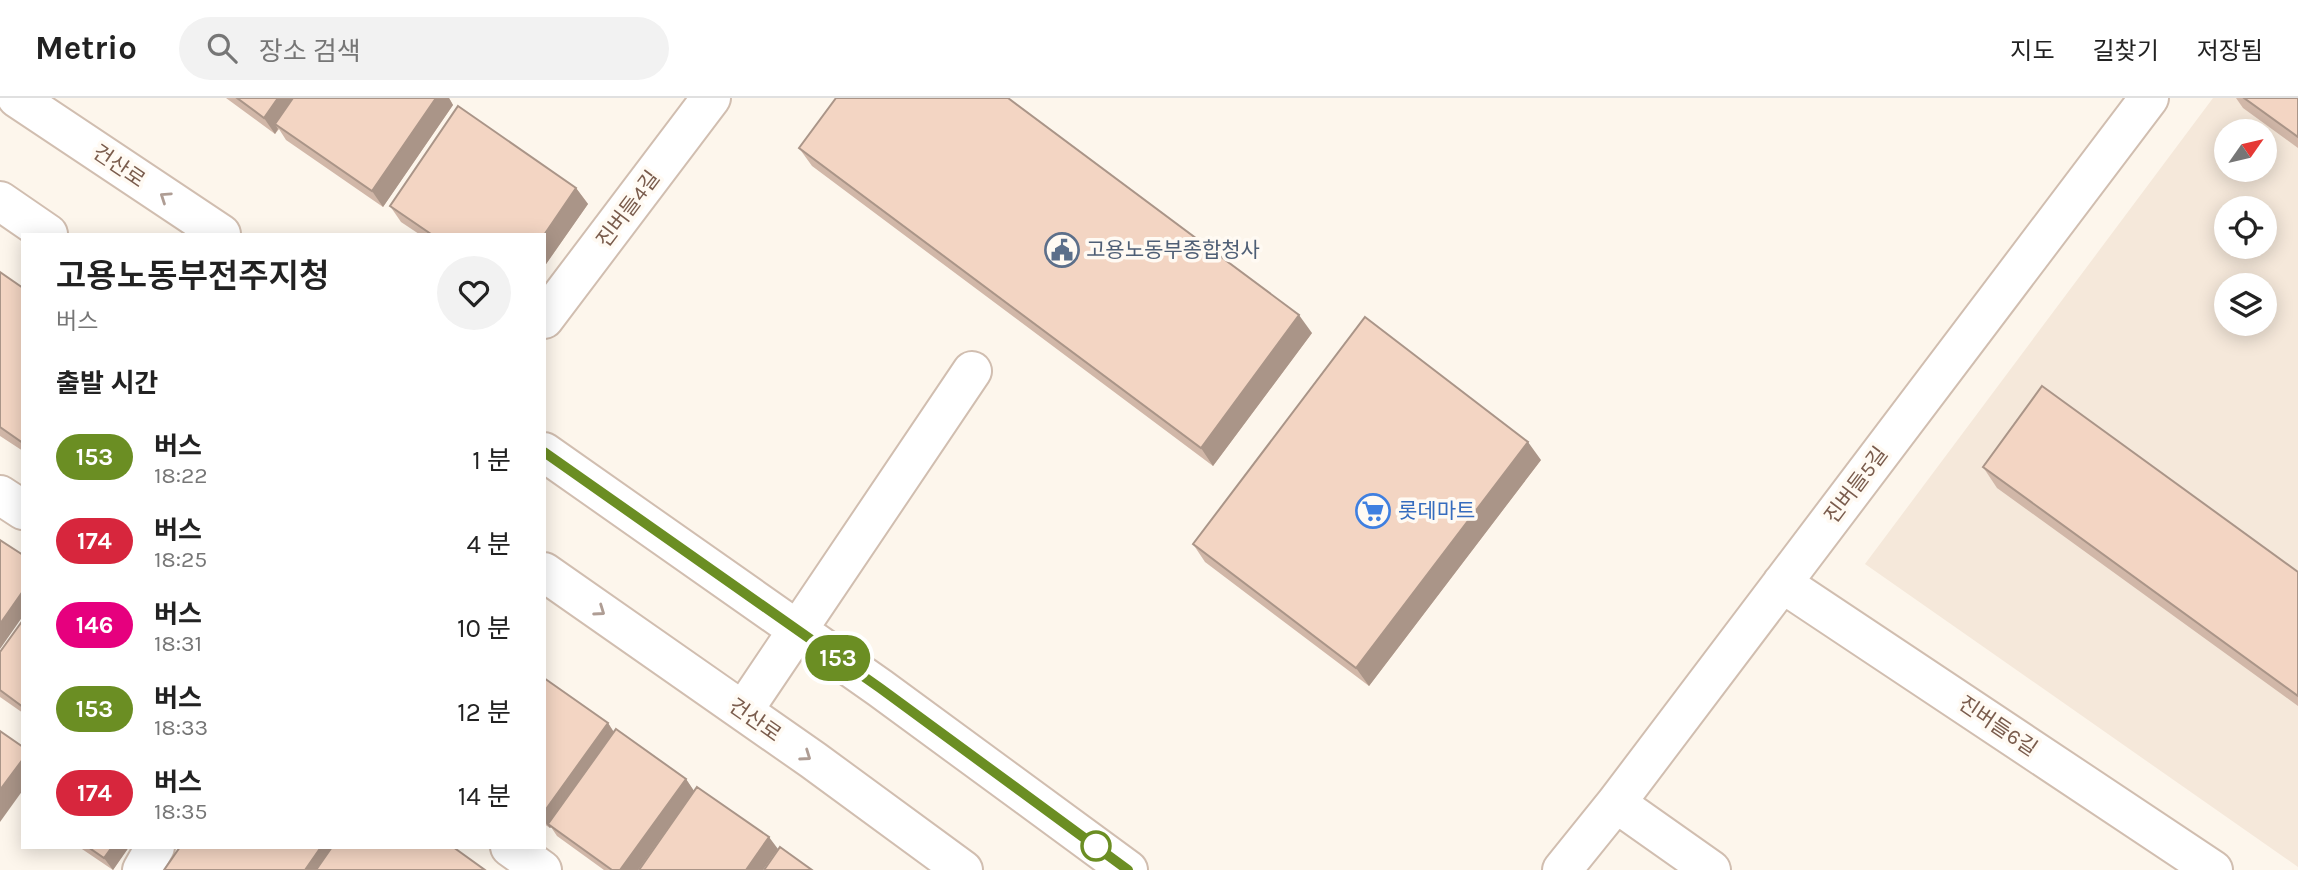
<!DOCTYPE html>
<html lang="ko">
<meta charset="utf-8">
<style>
body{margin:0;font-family:Karla,"Noto Sans KR",sans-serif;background:#f2f2f2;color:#222;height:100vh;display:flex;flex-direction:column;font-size:26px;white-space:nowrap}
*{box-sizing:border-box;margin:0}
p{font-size:23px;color:#767676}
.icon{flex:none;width:38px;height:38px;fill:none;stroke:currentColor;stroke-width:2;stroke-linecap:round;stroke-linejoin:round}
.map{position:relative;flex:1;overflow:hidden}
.sheet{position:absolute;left:21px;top:135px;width:525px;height:616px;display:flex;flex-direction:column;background:#fff;border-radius:0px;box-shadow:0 4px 18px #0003}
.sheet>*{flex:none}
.badge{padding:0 14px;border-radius:23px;font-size:24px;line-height:46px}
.needle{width:46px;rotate:56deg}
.controls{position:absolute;left:2214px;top:21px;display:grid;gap:14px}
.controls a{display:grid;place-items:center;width:63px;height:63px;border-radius:50%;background:#fff;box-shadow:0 4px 18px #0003;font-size:35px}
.map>.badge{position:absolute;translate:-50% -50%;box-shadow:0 0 0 4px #fff}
h2{padding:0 35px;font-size:26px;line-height:63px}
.round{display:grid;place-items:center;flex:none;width:74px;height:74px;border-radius:37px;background:#f2f2f2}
.headline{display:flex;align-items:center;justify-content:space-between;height:119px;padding:0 35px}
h1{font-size:33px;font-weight:600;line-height:52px}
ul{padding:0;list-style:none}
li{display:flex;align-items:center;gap:21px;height:84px;padding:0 35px}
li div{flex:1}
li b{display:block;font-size:26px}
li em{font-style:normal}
li .badge{min-width:77px;font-weight:700;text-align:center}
header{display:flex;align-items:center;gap:42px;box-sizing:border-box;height:98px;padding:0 35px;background:#fff;border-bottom:2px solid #e0e0e0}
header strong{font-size:33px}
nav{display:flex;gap:38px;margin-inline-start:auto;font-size:24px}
.search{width:490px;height:63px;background:#f2f2f2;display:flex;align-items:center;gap:18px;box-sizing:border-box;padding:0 24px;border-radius:38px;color:#767676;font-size:26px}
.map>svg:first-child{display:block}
.residential{fill:#f5e8da;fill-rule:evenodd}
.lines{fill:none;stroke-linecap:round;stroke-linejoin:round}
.minor-casing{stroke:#d1beb0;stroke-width:42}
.minor{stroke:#fff;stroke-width:38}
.wall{fill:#d1b7a8}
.shaded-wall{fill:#aa9588}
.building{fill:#f3d5c3;stroke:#aa9588;stroke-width:2}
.oneway{stroke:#af9d94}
.line-casing{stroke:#fff;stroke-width:16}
.line{stroke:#6b8e23;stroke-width:10}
.stop-dot{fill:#fff;stroke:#6b8e23;stroke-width:3.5}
.labels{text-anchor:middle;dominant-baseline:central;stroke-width:7;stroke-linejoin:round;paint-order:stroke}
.street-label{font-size:21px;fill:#7a5c4d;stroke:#fffaf3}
.service-label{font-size:21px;fill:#4e5e75;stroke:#fffaf3;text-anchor:start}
.shop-label{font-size:21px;fill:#366cbe;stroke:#fffaf3;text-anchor:start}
</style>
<header>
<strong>Metrio</strong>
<div class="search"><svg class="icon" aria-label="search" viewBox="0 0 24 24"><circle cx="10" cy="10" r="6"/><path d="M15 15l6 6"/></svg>장소 검색</div>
<nav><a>지도</a><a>길찾기</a><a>저장됨</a></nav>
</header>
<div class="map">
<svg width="2298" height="772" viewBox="0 0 2298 772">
<rect width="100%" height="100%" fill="#fdf6ec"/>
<!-- residential -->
<path class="residential" d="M 2213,0 L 2298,0 L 2298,769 L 1865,466 ZM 2226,33 L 2264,33 L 2264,72 L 2226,72 ZM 2226,110 L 2264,110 L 2264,149 L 2226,149 ZM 2226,187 L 2264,187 L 2264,226 L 2226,226 Z"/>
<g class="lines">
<!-- minor casing -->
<g class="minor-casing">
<path id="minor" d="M 17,0 L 221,136
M 0,103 L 48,136
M 544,221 L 711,0
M 544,354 L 880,590 L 1128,772
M 0,397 L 23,412
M 544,474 L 813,662 L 963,772
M 1782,485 L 2213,772
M 743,613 L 972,273
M 1616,705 L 1711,772
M 510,749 L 542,772
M 142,772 L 155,749
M 1562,772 L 1616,705 L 2149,0"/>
</g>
<!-- minor -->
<use href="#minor" class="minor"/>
</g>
<!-- wall -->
<path class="wall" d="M 226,0 L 449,0 L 453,7 L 383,109 L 286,42 L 279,31 L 275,36 Z
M 2236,0 L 2298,0 L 2298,50 L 2243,10 Z
M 799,50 L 1312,235 L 1213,368 L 812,68 Z
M 576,90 L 588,106 L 544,169 L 544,136 L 419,136 L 401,124 L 390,108 Z
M 0,174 L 23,190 L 23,353 L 0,338 Z
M 1541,362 L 1369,588 L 1205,464 L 1193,446 Z
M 1983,369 L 2298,474 L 2298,608 L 1997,390 Z
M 23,522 L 23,615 L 0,599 L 0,554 Z
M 544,580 L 608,625 L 614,634 L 686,681 L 694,693 L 638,772 L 604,772 L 557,738 L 551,729 L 550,730 L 544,726 Z
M 79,749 L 129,749 L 113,772 Z"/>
<!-- shaded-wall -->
<path class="shaded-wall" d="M 278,0 L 301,0 L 275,26 L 278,31 L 275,36 L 264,20 Z
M 436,0 L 449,0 L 453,7 L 383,109 L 372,93 Z
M 576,90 L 588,106 L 544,169 L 544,137 Z
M 1299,217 L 1312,235 L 1213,368 L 1201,350 Z
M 1528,344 L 1541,362 L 1369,588 L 1356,570 Z
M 23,493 L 23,518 L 0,551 L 0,526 Z
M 608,625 L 616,638 L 548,726 L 551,729 L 550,730 L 544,723 L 544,714 Z
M 23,661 L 23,692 L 0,724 L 0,692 Z
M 686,681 L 694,693 L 638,772 L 620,772 Z
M 769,739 L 778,751 L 763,772 L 746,772 Z
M 112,749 L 129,749 L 113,772 L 104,760 Z
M 321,749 L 343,749 L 327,772 L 305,772 Z"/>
<!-- building -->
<path class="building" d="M 237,0 L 278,0 L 264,20 Z
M 293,0 L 436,0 L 372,93 L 275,26 Z
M 836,0 L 1008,0 L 1299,217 L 1201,350 L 799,50 Z
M 2244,0 L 2298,0 L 2298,39 Z
M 458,8 L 576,90 L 544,137 L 431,136 L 390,108 Z
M 0,174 L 23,190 L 23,345 L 0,329 Z
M 1365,219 L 1528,344 L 1356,570 L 1193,446 Z
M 2042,288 L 2298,474 L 2298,598 L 1983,369 Z
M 0,442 L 23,457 L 23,493 L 0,526 Z
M 23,522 L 23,609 L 0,592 L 0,554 Z
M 544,580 L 608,625 L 544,714 Z
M 616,631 L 686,681 L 620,772 L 612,772 L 548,726 Z
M 0,633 L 23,649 L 23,661 L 0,692 Z
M 697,689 L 769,739 L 746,772 L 639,772 Z
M 88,749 L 112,749 L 104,760 Z
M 180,749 L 321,749 L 305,772 L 164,772 Z
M 332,749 L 453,749 L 485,772 L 316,772 Z
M 780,749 L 812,772 L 764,772 Z"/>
<!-- one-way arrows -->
<defs><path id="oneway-chevron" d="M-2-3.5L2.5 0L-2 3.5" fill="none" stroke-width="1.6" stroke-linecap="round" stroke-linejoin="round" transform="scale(1.75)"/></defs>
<g class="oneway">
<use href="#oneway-chevron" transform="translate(165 99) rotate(-146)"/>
<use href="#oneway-chevron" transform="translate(600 513) rotate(35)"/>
<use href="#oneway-chevron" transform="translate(806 658) rotate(35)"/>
</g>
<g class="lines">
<!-- line casing -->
<g class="line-casing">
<path id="line" d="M 544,354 L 880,590 L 1128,772"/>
</g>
<!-- line -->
<use href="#line" class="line"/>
</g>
<!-- icons -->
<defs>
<g id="civic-ring" transform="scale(1.75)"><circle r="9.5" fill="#fffaf3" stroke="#5c6f8a" stroke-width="1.5"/><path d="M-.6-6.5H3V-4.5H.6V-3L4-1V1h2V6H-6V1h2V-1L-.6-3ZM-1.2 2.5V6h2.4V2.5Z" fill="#5c6f8a"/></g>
<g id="supermarket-ring" transform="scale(1.75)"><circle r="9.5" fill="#fffaf3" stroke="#3f7fe0" stroke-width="1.5"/><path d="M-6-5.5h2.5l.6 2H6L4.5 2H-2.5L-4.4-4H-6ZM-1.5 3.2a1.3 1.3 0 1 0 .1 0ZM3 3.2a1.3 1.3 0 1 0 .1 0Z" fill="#3f7fe0"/></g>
</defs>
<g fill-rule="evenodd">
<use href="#civic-ring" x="1062" y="152"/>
<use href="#supermarket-ring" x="1373" y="413"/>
</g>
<!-- markers -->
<circle class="stop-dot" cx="1096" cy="748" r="14"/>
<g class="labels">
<!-- street labels -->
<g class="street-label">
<text transform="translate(119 68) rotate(34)">건산로</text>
<text transform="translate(628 111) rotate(-53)">진버들4길</text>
<text transform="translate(1856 387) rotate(-53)">진버들5길</text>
<text transform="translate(755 622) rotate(35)">건산로</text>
<text transform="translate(1998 628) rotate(34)">진버들6길</text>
</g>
<!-- service labels -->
<g class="service-label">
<text x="1086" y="152">고용노동부종합청사</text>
</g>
<!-- shop labels -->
<g class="shop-label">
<text x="1398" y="413">롯데마트</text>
</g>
</g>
</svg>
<div class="controls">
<a><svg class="needle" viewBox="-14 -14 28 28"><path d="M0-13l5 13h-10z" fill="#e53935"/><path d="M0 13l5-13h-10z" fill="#767676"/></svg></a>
<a><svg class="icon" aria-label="locate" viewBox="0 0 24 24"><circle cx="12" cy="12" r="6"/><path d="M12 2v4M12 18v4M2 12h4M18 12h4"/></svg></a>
<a><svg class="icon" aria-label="layers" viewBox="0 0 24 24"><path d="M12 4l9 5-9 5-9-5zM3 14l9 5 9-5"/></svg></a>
</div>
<b class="badge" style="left:838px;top:560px;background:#6b8e23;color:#fff">153</b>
<section class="sheet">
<div class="headline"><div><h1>고용노동부전주지청</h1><p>버스</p></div><a class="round"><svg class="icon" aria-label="heart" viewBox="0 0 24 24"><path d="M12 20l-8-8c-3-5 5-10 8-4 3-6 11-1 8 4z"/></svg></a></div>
<h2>출발 시간</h2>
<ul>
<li><span class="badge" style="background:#6b8e23;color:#fff">153</span><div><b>버스</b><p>18:22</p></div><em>1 분</em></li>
<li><span class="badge" style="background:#d7263d;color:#fff">174</span><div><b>버스</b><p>18:25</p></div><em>4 분</em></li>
<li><span class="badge" style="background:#e6007e;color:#fff">146</span><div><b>버스</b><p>18:31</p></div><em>10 분</em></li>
<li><span class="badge" style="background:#6b8e23;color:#fff">153</span><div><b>버스</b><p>18:33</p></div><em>12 분</em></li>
<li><span class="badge" style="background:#d7263d;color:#fff">174</span><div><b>버스</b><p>18:35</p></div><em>14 분</em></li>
</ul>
</section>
</div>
